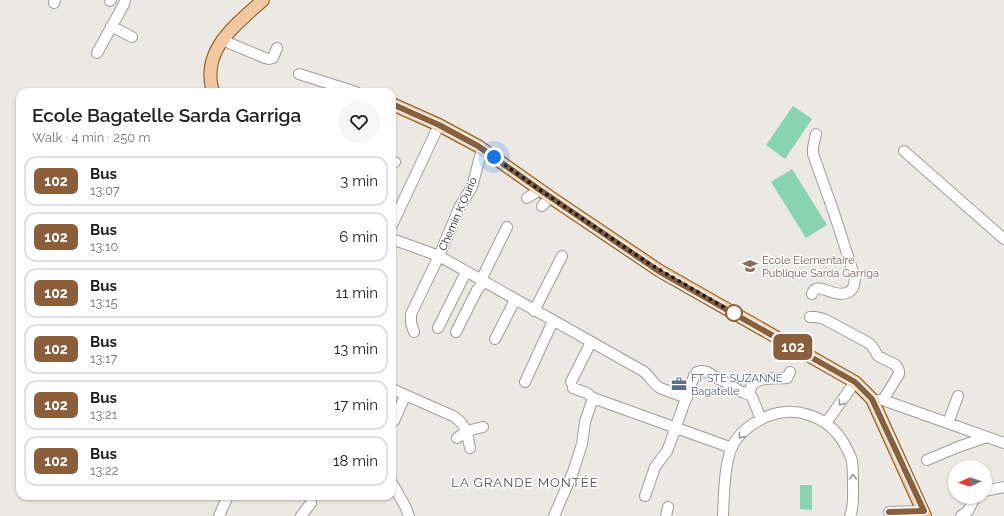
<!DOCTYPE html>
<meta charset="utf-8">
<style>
body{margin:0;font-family:Raleway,sans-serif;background:#f6f6f6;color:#202124;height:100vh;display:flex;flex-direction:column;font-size:15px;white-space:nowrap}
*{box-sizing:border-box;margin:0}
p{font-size:13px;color:#757577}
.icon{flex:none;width:22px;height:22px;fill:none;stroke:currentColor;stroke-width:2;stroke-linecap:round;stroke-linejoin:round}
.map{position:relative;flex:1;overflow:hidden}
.details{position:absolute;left:16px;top:88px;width:380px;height:412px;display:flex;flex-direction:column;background:#fff;border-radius:12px;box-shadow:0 1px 3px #0004}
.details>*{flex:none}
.badge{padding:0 8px;border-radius:6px;font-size:14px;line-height:26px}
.needle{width:26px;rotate:267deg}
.controls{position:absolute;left:948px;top:460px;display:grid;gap:8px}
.controls a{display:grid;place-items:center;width:44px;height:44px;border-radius:50%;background:#fff;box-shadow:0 1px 3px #0004;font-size:20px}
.you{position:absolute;width:20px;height:20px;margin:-10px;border:3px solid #fff;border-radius:50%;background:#1a73e8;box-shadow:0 0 0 6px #1a73e833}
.map>.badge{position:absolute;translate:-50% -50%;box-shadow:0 0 0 2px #fff}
.round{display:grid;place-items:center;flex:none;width:42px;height:42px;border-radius:21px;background:#f6f6f6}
.overview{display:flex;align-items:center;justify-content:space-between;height:68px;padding:0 16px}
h1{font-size:19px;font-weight:600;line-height:30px}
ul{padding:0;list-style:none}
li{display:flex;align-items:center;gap:12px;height:50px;margin:0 8px 6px;padding:0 8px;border:2px solid #e0e0e0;border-radius:12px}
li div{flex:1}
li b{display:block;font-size:15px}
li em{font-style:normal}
li .badge{min-width:44px;font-weight:700;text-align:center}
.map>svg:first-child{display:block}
.pitch{fill:#88d4b0}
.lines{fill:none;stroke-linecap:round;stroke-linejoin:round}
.minor-casing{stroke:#9d9d9d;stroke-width:12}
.major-casing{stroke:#85530f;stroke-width:14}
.minor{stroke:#fff;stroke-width:10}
.major{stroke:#f2c8a2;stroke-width:12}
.oneway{stroke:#999}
.line-casing{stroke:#fff;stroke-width:9}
.line{stroke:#8b5e3c;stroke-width:6}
.walk{stroke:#1c1c1c;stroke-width:4;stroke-dasharray:0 7.2}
.stop-dot{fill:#fff;stroke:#8b5e3c;stroke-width:2}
.labels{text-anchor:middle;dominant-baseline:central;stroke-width:3;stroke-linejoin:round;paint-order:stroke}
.street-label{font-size:11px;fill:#1c1c1c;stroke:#fff}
.education-label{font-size:11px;fill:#785e54;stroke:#fff;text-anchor:start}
.service-label{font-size:11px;fill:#4e5e75;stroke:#fff;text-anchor:start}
.quarter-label{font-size:13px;letter-spacing:1px;fill:#4f4f4f;stroke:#fff}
</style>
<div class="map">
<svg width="1004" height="516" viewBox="0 0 1004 516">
<rect width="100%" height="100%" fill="#ece8e3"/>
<!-- pitch -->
<path class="pitch" d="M 793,106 L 812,119 L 785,159 L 766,145 Z
M 792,169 L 827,225 L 806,238 L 771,182 Z
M 800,485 L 812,485 L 812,510 L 800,509 Z"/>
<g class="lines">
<!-- minor casing -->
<g class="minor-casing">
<path id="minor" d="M 110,1 L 111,0
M 54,3 L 55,0
M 111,26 L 132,37
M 222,40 L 265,58 L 269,59 L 273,58 L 277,48
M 97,53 L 124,4 L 125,0
M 299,74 L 356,92
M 904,151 L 1004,239
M 392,161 L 395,162
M 527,198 L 540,190
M 542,206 L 550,197
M 392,225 L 439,125
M 392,239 L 439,256 L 643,371 C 650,376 653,384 660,388 L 687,398
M 481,280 L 507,227
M 812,294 C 813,292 813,290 816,289 C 822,286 836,297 846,293 C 854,291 854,285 855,278 L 834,213 L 813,154 L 813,148 L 816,134
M 534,311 L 562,256
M 810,317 L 816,317 L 824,319 L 867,342 L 872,346 L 878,356 L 896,365 L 899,371 L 899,374 L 883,400
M 438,328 L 466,272
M 414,332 L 411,323 L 411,314 L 439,256 L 460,206 L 472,187 L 482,149
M 456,332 L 477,290 L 484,282
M 495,339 L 515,300
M 525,382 L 553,321
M 571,382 L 591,342
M 573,388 L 587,393 L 593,398 L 732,448
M 392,389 L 453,416 C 467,425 467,433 470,448
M 750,395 C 748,375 774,379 787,378 L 790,372
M 877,400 L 883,400 L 1004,443
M 394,421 L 405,396
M 826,423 L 855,382
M 948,423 L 958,396
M 457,438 L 467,431 L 483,427
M 927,460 L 958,447 L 987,437
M 392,483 L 405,506 L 409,516
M 985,491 L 1004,487
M 645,496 L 655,467 L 667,451 L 669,446 L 694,376 L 697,372 L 701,371 L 707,372 L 742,392 L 750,395 L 752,397 L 761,419
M 889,512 L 923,511
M 219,516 L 228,496
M 301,516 L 311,503
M 554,516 L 573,472 L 582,444 L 585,422 L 593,398
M 666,516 L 668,507
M 723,516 C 724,495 724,469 731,449 C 736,437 747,427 758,421 C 790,402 829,414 846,447 C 848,452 851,456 852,461 C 853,469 853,478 853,486 C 853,496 854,507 850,516
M 961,516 L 968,511 L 975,497"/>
</g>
<!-- major casing -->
<g class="major-casing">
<path id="major" d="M 213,92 C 200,50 236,25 263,0
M 392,104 L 439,125 L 478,146 L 550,197 L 660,271 L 855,382 L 872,399 L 925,516"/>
</g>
<!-- minor -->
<use href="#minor" class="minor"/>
<!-- major -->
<use href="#major" class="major"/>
</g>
<!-- one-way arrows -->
<defs><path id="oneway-chevron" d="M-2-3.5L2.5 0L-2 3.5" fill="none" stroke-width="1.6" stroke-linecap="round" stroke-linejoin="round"/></defs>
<g class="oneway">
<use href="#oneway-chevron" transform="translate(841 403) rotate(125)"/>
<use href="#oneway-chevron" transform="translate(741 436) rotate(129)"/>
<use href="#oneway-chevron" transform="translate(853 477) rotate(-90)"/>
</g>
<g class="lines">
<!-- line casing -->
<g class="line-casing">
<path id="line" d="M 392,104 L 439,125 L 478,146 L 540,190 L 660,272 L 855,382 L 872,399 L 924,511 L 889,512"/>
</g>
<!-- line -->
<use href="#line" class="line"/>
<!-- walk -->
<path class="walk" d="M 494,157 L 540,190 L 648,263 L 739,316 L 734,313"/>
</g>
<!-- icons -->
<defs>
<g id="school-bare" transform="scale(1.2)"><path d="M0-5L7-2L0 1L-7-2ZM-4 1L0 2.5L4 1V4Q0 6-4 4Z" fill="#8d6e63" stroke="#fff" stroke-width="2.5" paint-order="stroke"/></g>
<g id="office-bare" transform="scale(1.2)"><path d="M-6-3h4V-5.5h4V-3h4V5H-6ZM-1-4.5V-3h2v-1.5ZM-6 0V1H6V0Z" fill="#5c6f8a" stroke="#fff" stroke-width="2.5" paint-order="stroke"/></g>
</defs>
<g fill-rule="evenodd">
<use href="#school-bare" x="750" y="266"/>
<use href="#office-bare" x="679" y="384"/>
</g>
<!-- markers -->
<circle class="stop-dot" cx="734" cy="313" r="8"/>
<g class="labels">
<!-- street labels -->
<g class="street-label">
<text transform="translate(458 214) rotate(-66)">Chemin K'Ourio</text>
</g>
<!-- education labels -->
<g class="education-label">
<text x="762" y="260">École Élementaire<tspan x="762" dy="13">Publique Sarda Garriga</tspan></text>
</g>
<!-- service labels -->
<g class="service-label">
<text x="691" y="378">FT STE SUZANNE<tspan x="691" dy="13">Bagatelle</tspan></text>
</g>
<!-- quarter labels -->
<g class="quarter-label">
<text x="525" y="482">LA GRANDE MONTÉE</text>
</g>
</g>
</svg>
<div class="controls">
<a><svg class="needle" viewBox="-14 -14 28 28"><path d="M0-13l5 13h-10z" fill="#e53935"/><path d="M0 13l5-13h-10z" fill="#757577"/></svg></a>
</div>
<div class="you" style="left:494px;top:157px"></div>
<b class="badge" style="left:793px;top:347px;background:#8b5e3c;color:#fff">102</b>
<section class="details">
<div class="overview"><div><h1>Ecole Bagatelle Sarda Garriga</h1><p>Walk · 4 min · 250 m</p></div><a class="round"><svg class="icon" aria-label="heart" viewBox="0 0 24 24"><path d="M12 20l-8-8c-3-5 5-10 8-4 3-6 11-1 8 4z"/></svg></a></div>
<ul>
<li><span class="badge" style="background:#8b5e3c;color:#fff">102</span><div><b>Bus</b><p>13:07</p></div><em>3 min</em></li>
<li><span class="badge" style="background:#8b5e3c;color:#fff">102</span><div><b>Bus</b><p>13:10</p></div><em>6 min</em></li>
<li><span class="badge" style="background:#8b5e3c;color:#fff">102</span><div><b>Bus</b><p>13:15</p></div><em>11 min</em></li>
<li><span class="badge" style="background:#8b5e3c;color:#fff">102</span><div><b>Bus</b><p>13:17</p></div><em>13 min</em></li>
<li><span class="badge" style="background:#8b5e3c;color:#fff">102</span><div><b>Bus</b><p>13:21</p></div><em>17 min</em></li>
<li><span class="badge" style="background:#8b5e3c;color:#fff">102</span><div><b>Bus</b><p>13:22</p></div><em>18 min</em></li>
</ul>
</section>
</div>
